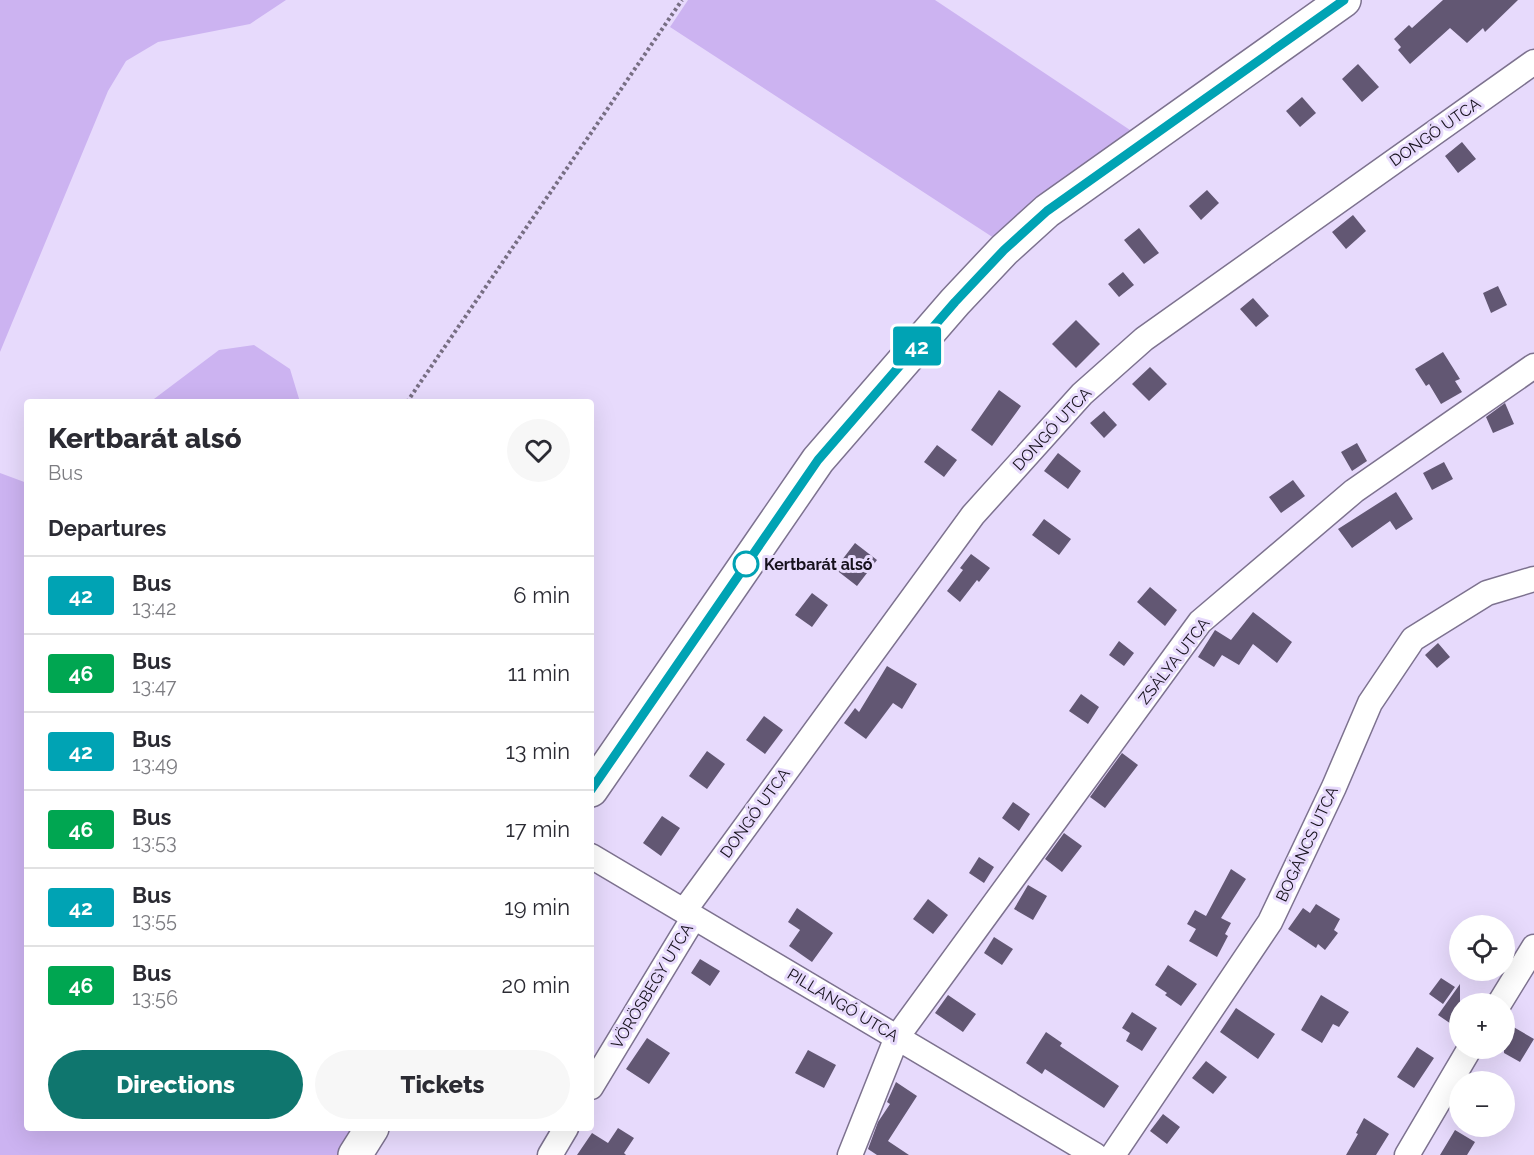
<!DOCTYPE html>
<meta charset="utf-8">
<style>
body{margin:0;font-family:Raleway,sans-serif;background:#f7f7f7;color:#2b2b33;height:100vh;display:flex;flex-direction:column;font-size:22px;white-space:nowrap}
*{box-sizing:border-box;margin:0}
p{font-size:20px;color:#7c7c81}
.icon{flex:none;width:33px;height:33px;fill:none;stroke:currentColor;stroke-width:2;stroke-linecap:round;stroke-linejoin:round}
.map{position:relative;flex:1;overflow:hidden}
.panel{position:absolute;left:24px;top:399px;width:570px;height:732px;display:flex;flex-direction:column;background:#fff;border-radius:6px;box-shadow:0 6px 24px #0002}
.panel>*{flex:none}
.badge{padding:0 12px;border-radius:4px;font-size:21px;line-height:39px}
.fabs{position:absolute;left:1449px;top:915px;display:grid;gap:12px}
.fabs a{display:grid;place-items:center;width:66px;height:66px;border-radius:50%;background:#fff;box-shadow:0 6px 24px #0002;font-size:30px}
.map>.badge{position:absolute;translate:-50% -50%;box-shadow:0 0 0 3px #fff}
h2{padding:0 24px;font-size:22px;line-height:54px}
.round{display:grid;place-items:center;flex:none;width:63px;height:63px;border-radius:32px;background:#f7f7f7}
.summary{display:flex;align-items:center;justify-content:space-between;height:102px;padding:0 24px}
h1{font-size:28px;font-weight:800;line-height:45px}
.action{display:flex;gap:12px;margin-top:auto;padding:12px 24px}
.action a{flex:1;height:69px;border-radius:36px;background:#0f766e;color:#fff;font-size:24px;font-weight:800;line-height:69px;text-align:center}
.action a+a{background:#f7f7f7;color:#2b2b33}
ul{padding:0;list-style:none}
li{display:flex;align-items:center;gap:18px;height:78px;padding:0 24px;border-top:2px solid #e1e1e2}
li div{flex:1}
li b{display:block;font-size:22px}
li em{font-style:normal}
li .badge{min-width:66px;font-weight:700;text-align:center}
.map>svg:first-child{display:block}
.green{fill:#ccb3f1}
.building{fill:#625773}
.lines{fill:none;stroke-linecap:round;stroke-linejoin:round}
.street-casing{stroke:#7d728f;stroke-width:27}
.secondary-casing{stroke:#7d728f;stroke-width:36}
.path{stroke:#776e83;stroke-width:4;stroke-dasharray:3 3;stroke-linecap:butt}
.street{stroke:#fff;stroke-width:24}
.secondary{stroke:#fff;stroke-width:33}
.line-casing{stroke:#fff;stroke-width:14}
.line{stroke:#00a3b4;stroke-width:9}
.stop-dot{fill:#fff;stroke:#00a3b4;stroke-width:3}
.labels{text-anchor:middle;dominant-baseline:central;stroke-width:6;stroke-linejoin:round;paint-order:stroke}
.street-label{font-size:16px;fill:#16111c;stroke:#e7dafc}
.stop-label{font-size:16px;font-weight:bold;fill:#16111c;stroke:#e7dafc;text-anchor:start}
</style>
<div class="map">
<svg width="1534" height="1155" viewBox="0 0 1534 1155">
<rect width="100%" height="100%" fill="#e7dafc"/>
<!-- green -->
<path class="green" d="M 0,0 L 286,0 L 250,24 L 158,42 L 126,61 L 108,91 L 0,352 Z
M 688,0 L 935,0 L 1136,134 L 997,240 L 670,27 Z
M 254,345 L 290,369 L 300,402 L 150,402 L 219,350 Z
M 0,473 L 27,483 L 27,1128 L 358,1128 L 341,1155 L 0,1155 Z"/>
<!-- building -->
<path class="building" d="M 1443,0 L 1518,0 L 1485,32 L 1483,28 L 1467,43 L 1450,28 L 1410,64 L 1398,50 L 1401,47 L 1394,39 L 1409,25 L 1412,28 Z
M 1358,64 L 1379,87 L 1362,102 L 1342,79 Z
M 1302,97 L 1316,113 L 1300,127 L 1286,111 Z
M 1462,142 L 1476,159 L 1458,173 L 1445,156 Z
M 1207,190 L 1219,203 L 1201,220 L 1189,206 Z
M 1353,215 L 1366,231 L 1346,249 L 1332,232 Z
M 1139,228 L 1159,253 L 1144,264 L 1124,240 Z
M 1123,272 L 1134,285 L 1119,297 L 1108,284 Z
M 1498,286 L 1507,305 L 1491,313 L 1483,293 Z
M 1253,298 L 1269,316 L 1256,327 L 1240,309 Z
M 1076,320 L 1100,344 L 1076,368 L 1052,344 Z
M 1443,352 L 1460,379 L 1455,381 L 1462,392 L 1441,404 L 1429,384 L 1426,386 L 1415,369 Z
M 1150,367 L 1167,384 L 1149,401 L 1132,384 Z
M 999,390 L 1021,406 L 992,446 L 971,430 Z
M 1505,403 L 1514,424 L 1493,433 L 1486,417 Z
M 1104,411 L 1117,425 L 1104,438 L 1090,423 Z
M 1357,443 L 1367,461 L 1352,471 L 1341,452 Z
M 937,445 L 957,460 L 944,477 L 924,462 Z
M 1058,453 L 1081,471 L 1068,489 L 1044,471 Z
M 1444,462 L 1453,479 L 1432,490 L 1423,473 Z
M 1293,480 L 1305,496 L 1281,513 L 1269,497 Z
M 1396,492 L 1413,519 L 1396,530 L 1390,521 L 1352,548 L 1338,529 Z
M 1044,519 L 1071,539 L 1059,555 L 1032,535 Z
M 855,543 L 877,560 L 857,586 L 835,569 Z
M 971,554 L 990,568 L 979,582 L 977,580 L 960,602 L 947,591 L 963,570 L 960,568 Z
M 1150,587 L 1177,610 L 1165,626 L 1137,602 Z
M 812,593 L 828,605 L 812,627 L 795,615 Z
M 1253,612 L 1292,642 L 1277,663 L 1253,644 L 1239,665 L 1222,655 L 1214,667 L 1198,657 L 1215,630 L 1231,640 Z
M 1119,641 L 1134,653 L 1124,666 L 1109,655 Z
M 1438,643 L 1450,657 L 1437,668 L 1425,655 Z
M 887,666 L 917,684 L 902,709 L 893,703 L 866,739 L 844,723 L 855,708 L 859,712 Z
M 1081,694 L 1099,707 L 1088,724 L 1069,711 Z
M 764,716 L 783,730 L 765,754 L 746,740 Z
M 707,751 L 725,764 L 707,789 L 689,776 Z
M 1122,753 L 1138,765 L 1105,808 L 1090,797 Z
M 1013,802 L 1030,814 L 1019,831 L 1002,818 Z
M 662,816 L 680,828 L 661,856 L 643,843 Z
M 1064,833 L 1082,846 L 1062,872 L 1045,859 Z
M 979,857 L 994,867 L 984,883 L 969,873 Z
M 1231,869 L 1246,879 L 1221,918 L 1231,923 L 1225,934 L 1228,936 L 1217,957 L 1189,941 L 1196,929 L 1187,924 L 1195,910 L 1206,916 Z
M 1028,885 L 1047,896 L 1033,920 L 1014,909 Z
M 928,899 L 948,915 L 933,934 L 913,919 Z
M 1316,904 L 1340,919 L 1334,930 L 1338,933 L 1325,950 L 1318,944 L 1316,948 L 1288,929 L 1303,908 L 1310,913 Z
M 797,908 L 833,933 L 812,962 L 789,946 L 800,930 L 788,922 Z
M 994,937 L 1013,949 L 1002,965 L 984,953 Z
M 700,959 L 720,971 L 710,986 L 691,973 Z
M 1168,965 L 1197,984 L 1181,1006 L 1165,995 L 1167,993 L 1155,985 Z
M 1441,978 L 1455,987 L 1443,1004 L 1429,994 Z
M 1460,984 L 1460,1030 L 1438,1015 Z
M 948,995 L 976,1014 L 963,1032 L 935,1013 Z
M 1321,995 L 1349,1012 L 1339,1027 L 1333,1024 L 1322,1043 L 1301,1030 Z
M 1236,1008 L 1275,1034 L 1258,1059 L 1220,1032 Z
M 1132,1012 L 1157,1028 L 1142,1051 L 1126,1041 L 1130,1033 L 1122,1028 Z
M 1510,1025 L 1534,1039 L 1520,1062 L 1504,1053 L 1504,1034 Z
M 1046,1032 L 1062,1043 L 1060,1046 L 1119,1086 L 1104,1108 L 1045,1069 L 1042,1074 L 1026,1063 Z
M 647,1038 L 670,1053 L 649,1084 L 626,1069 Z
M 1417,1047 L 1434,1058 L 1414,1088 L 1397,1077 Z
M 808,1050 L 836,1065 L 824,1088 L 795,1073 Z
M 1206,1061 L 1227,1077 L 1213,1094 L 1192,1078 Z
M 896,1082 L 917,1096 L 888,1141 L 909,1155 L 877,1155 L 868,1149 L 878,1122 L 890,1104 L 887,1102 Z
M 1163,1114 L 1180,1127 L 1167,1144 L 1150,1131 Z
M 1364,1118 L 1389,1134 L 1376,1155 L 1346,1155 L 1358,1134 L 1356,1133 Z
M 618,1128 L 634,1138 L 624,1153 L 626,1155 L 577,1155 L 592,1133 L 608,1143 Z
M 1455,1130 L 1475,1142 L 1467,1155 L 1440,1155 Z"/>
<g class="lines">
<!-- street casing -->
<g class="street-casing">
<path id="street" d="M 591,856 L 1095,1155
M 684,911 L 973,515 L 1082,394 L 1144,339 L 1534,62
M 1499,1004 L 1534,947
M 591,1087 L 694,917
M 550,1155 L 566,1128
M 850,1155 L 897,1037 L 1200,622 L 1354,491 L 1534,366
M 1113,1155 L 1270,922 L 1334,787 L 1370,703 L 1413,639 L 1487,593 L 1534,579
M 1407,1155 L 1470,1048"/>
</g>
<!-- secondary casing -->
<g class="secondary-casing">
<path id="secondary" d="M 591,790 L 818,460 L 955,302 L 1004,250 L 1047,211 L 1344,0
M 355,1155 L 372,1128"/>
</g>
<!-- path -->
<path class="path" d="M 407,402 L 682,0"/>
<!-- street -->
<use href="#street" class="street"/>
<!-- secondary -->
<use href="#secondary" class="secondary"/>
</g>
<g class="lines">
<!-- line casing -->
<g class="line-casing">
<path id="line" d="M 591,790 L 818,460 L 955,302 L 1004,250 L 1047,211 L 1344,0"/>
</g>
<!-- line -->
<use href="#line" class="line"/>
</g>
<!-- markers -->
<circle class="stop-dot" cx="746" cy="564" r="12"/>
<g class="labels">
<!-- street labels -->
<g class="street-label">
<text transform="translate(1435 132) rotate(-35)">DONGÓ UTCA</text>
<text transform="translate(1052 429) rotate(-47)">DONGÓ UTCA</text>
<text transform="translate(1174 661) rotate(-52)">ZSÁLYA UTCA</text>
<text transform="translate(755 813) rotate(-54)">DONGÓ UTCA</text>
<text transform="translate(1307 844) rotate(-65)">BOGÁNCS UTCA</text>
<text transform="translate(652 986) rotate(-59)">VÖRÖSBEGY UTCA</text>
<text transform="translate(843 1005) rotate(31)">PILLANGÓ UTCA</text>
</g>
<!-- stop labels -->
<g class="stop-label">
<text x="764" y="564">Kertbarát alsó</text>
</g>
</g>
</svg>
<div class="fabs">
<a><svg class="icon" aria-label="locate" viewBox="0 0 24 24"><circle cx="12" cy="12" r="6"/><path d="M12 2v4M12 18v4M2 12h4M18 12h4"/></svg></a>
<a>+</a>
<a>−</a>
</div>
<b class="badge" style="left:917px;top:346px;background:#00a3b4;color:#fff">42</b>
<section class="panel">
<div class="summary"><div><h1>Kertbarát alsó</h1><p>Bus</p></div><a class="round"><svg class="icon" aria-label="heart" viewBox="0 0 24 24"><path d="M12 20l-8-8c-3-5 5-10 8-4 3-6 11-1 8 4z"/></svg></a></div>
<h2>Departures</h2>
<ul>
<li><span class="badge" style="background:#00a3b4;color:#fff">42</span><div><b>Bus</b><p>13:42</p></div><em>6 min</em></li>
<li><span class="badge" style="background:#00a651;color:#fff">46</span><div><b>Bus</b><p>13:47</p></div><em>11 min</em></li>
<li><span class="badge" style="background:#00a3b4;color:#fff">42</span><div><b>Bus</b><p>13:49</p></div><em>13 min</em></li>
<li><span class="badge" style="background:#00a651;color:#fff">46</span><div><b>Bus</b><p>13:53</p></div><em>17 min</em></li>
<li><span class="badge" style="background:#00a3b4;color:#fff">42</span><div><b>Bus</b><p>13:55</p></div><em>19 min</em></li>
<li><span class="badge" style="background:#00a651;color:#fff">46</span><div><b>Bus</b><p>13:56</p></div><em>20 min</em></li>
</ul>
<div class="action"><a>Directions</a><a>Tickets</a></div>
</section>
</div>
